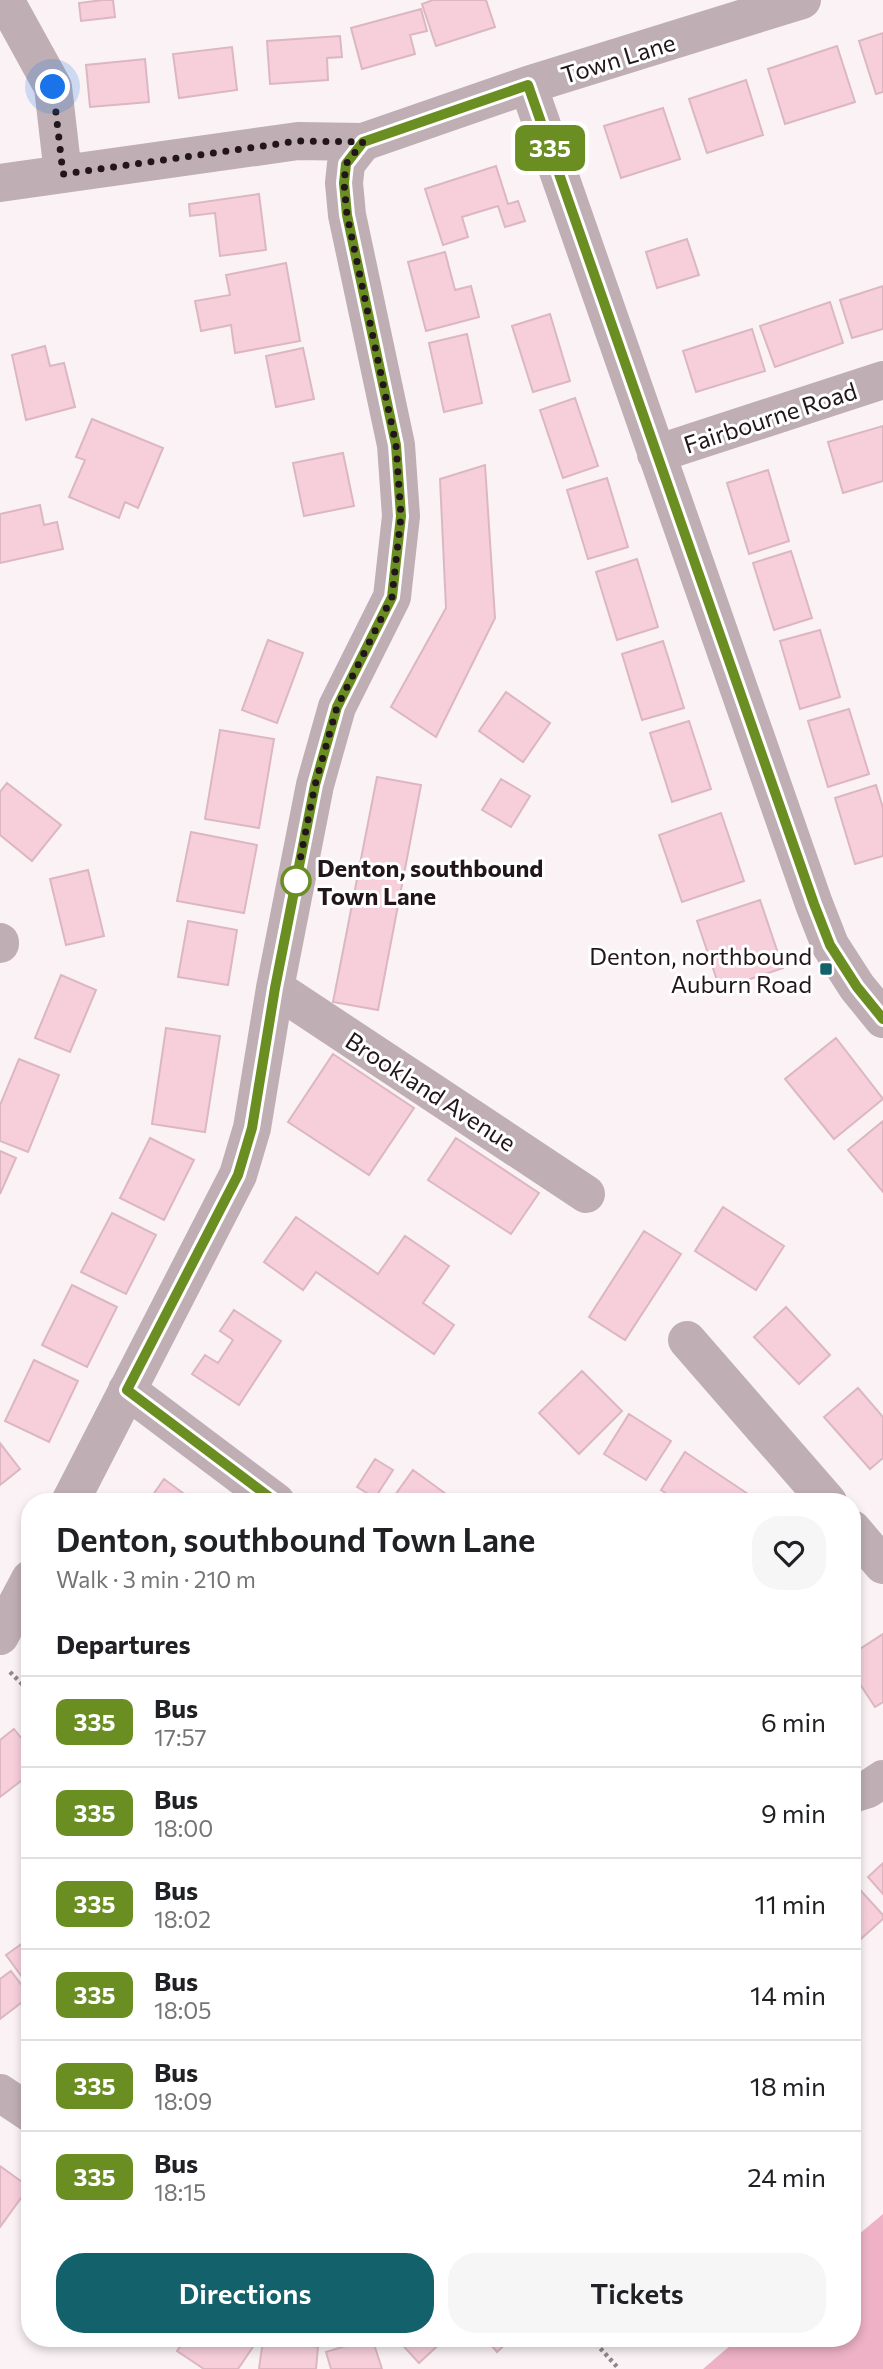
<!DOCTYPE html>
<meta charset="utf-8">
<style>
body{margin:0;font-family:Commissioner,sans-serif;background:#f6f6f6;color:#202124;height:100vh;display:flex;flex-direction:column;font-size:26px;white-space:nowrap}
*{box-sizing:border-box;margin:0}
p{font-size:23px;color:#757577}
.icon{flex:none;width:38px;height:38px;fill:none;stroke:currentColor;stroke-width:2;stroke-linecap:round;stroke-linejoin:round}
.map{position:relative;flex:1;overflow:hidden}
.side{position:absolute;left:21px;top:1493px;width:840px;height:854px;display:flex;flex-direction:column;background:#fff;border-radius:28px;box-shadow:0 4px 10px #0003}
.side>*{flex:none}
.badge{padding:0 14px;border-radius:10px;font-size:24px;line-height:46px}
.you{position:absolute;width:35px;height:35px;margin:-18px;border:5px solid #fff;border-radius:50%;background:#1a73e8;box-shadow:0 0 0 10px #1a73e833}
.map>.badge{position:absolute;translate:-50% -50%;box-shadow:0 0 0 4px #fff}
h2{padding:0 35px;font-size:26px;line-height:63px}
.round{display:grid;place-items:center;flex:none;width:74px;height:74px;border-radius:28px;background:#f6f6f6}
.headline{display:flex;align-items:center;justify-content:space-between;height:119px;padding:0 35px}
h1{font-size:33px;font-weight:600;line-height:52px}
.action{display:flex;gap:14px;margin-top:auto;padding:14px 35px}
.action a{flex:1;height:80px;border-radius:28px;background:#13616b;color:#fff;font-size:28px;font-weight:600;line-height:80px;text-align:center}
.action a+a{background:#f6f6f6;color:#202124}
ul{padding:0;list-style:none}
li{display:flex;align-items:center;gap:21px;height:91px;padding:0 35px;border-top:2px solid #e0e0e0}
li div{flex:1}
li b{display:block;font-size:26px}
li em{font-style:normal}
li .badge{min-width:77px;font-weight:700;text-align:center}
.map>svg:first-child{display:block}
.green{fill:#eeb1c5}
.building{fill:#f6cfdb;stroke:#dcb7c2;stroke-width:2}
.lines{fill:none;stroke-linecap:round;stroke-linejoin:round}
.path{stroke:#92888b;stroke-width:4.5;stroke-dasharray:3.5 3.5;stroke-linecap:butt}
.minor{stroke:#bfaeb3;stroke-width:38}
.line-casing{stroke:#fff;stroke-width:16}
.line{stroke:#6b8e23;stroke-width:10}
.walk{stroke:#23161a;stroke-width:7;stroke-dasharray:0 12.6}
.stop-dot{fill:#fff;stroke:#6b8e23;stroke-width:3.5}
.poi-dot{fill:#13616b;stroke:#fff;stroke-width:2.5}
.labels{text-anchor:middle;dominant-baseline:central;stroke-width:6;stroke-linejoin:round;paint-order:stroke}
.street-label{font-size:24px;fill:#23161a;stroke:#fff}
.stop-label{font-size:24px;font-weight:bold;fill:#23161a;stroke:#fff;text-anchor:start}
.poi-label{font-size:24px;fill:#23161a;stroke:#fff;text-anchor:end}
</style>
<div class="map">
<svg width="883" height="2369" viewBox="0 0 883 2369">
<rect width="100%" height="100%" fill="#faf2f4"/>
<!-- green -->
<path class="green" d="M 883,2214 L 883,2369 L 703,2369 L 739,2338 L 852,2338 L 852,2240 Z"/>
<!-- building -->
<path class="building" d="M 103,0 L 113,0 L 115,17 L 81,21 L 79,3 Z
M 433,0 L 486,0 L 495,27 L 436,46 L 422,4 Z
M 421,9 L 427,31 L 410,35 L 415,54 L 362,69 L 351,28 Z
M 883,33 L 883,92 L 876,94 L 859,41 Z
M 340,36 L 342,57 L 327,58 L 328,80 L 270,84 L 267,41 Z
M 837,46 L 855,102 L 785,124 L 768,69 Z
M 232,47 L 237,90 L 179,98 L 173,54 Z
M 145,59 L 149,102 L 90,107 L 86,65 Z
M 746,80 L 763,135 L 707,153 L 689,99 Z
M 663,108 L 680,159 L 621,178 L 604,126 Z
M 496,166 L 508,204 L 518,201 L 525,221 L 505,227 L 498,206 L 462,217 L 468,237 L 443,245 L 425,189 Z
M 259,194 L 266,250 L 220,256 L 215,213 L 190,216 L 189,204 Z
M 687,239 L 699,275 L 657,288 L 646,252 Z
M 445,252 L 455,290 L 471,286 L 479,317 L 426,331 L 408,262 Z
M 286,263 L 300,341 L 235,353 L 231,325 L 201,331 L 195,301 L 230,295 L 226,275 Z
M 883,286 L 883,329 L 852,338 L 840,300 Z
M 830,302 L 843,343 L 775,367 L 760,326 Z
M 550,314 L 570,381 L 533,392 L 512,326 Z
M 752,329 L 765,371 L 696,392 L 683,351 Z
M 467,334 L 482,403 L 444,412 L 429,343 Z
M 45,346 L 50,366 L 64,363 L 75,407 L 26,420 L 12,355 Z
M 303,348 L 314,399 L 276,407 L 266,356 Z
M 575,398 L 598,466 L 563,478 L 540,410 Z
M 92,419 L 163,448 L 138,508 L 125,502 L 119,518 L 69,497 L 85,460 L 76,457 Z
M 883,426 L 883,481 L 843,493 L 828,442 Z
M 343,453 L 354,506 L 304,516 L 293,463 Z
M 485,465 L 495,618 L 436,737 L 391,707 L 446,608 L 440,479 Z
M 768,470 L 789,541 L 749,554 L 727,483 Z
M 607,478 L 628,547 L 588,559 L 567,490 Z
M 40,505 L 44,525 L 57,522 L 63,549 L 0,563 L 0,514 Z
M 791,551 L 812,618 L 774,630 L 753,563 Z
M 637,559 L 658,627 L 617,640 L 596,572 Z
M 820,630 L 840,697 L 800,709 L 780,641 Z
M 268,640 L 303,653 L 277,723 L 242,710 Z
M 663,641 L 684,708 L 642,720 L 622,654 Z
M 506,692 L 550,723 L 523,762 L 479,731 Z
M 849,709 L 869,774 L 828,787 L 808,721 Z
M 689,721 L 711,789 L 672,802 L 650,733 Z
M 220,730 L 274,739 L 259,828 L 205,819 Z
M 377,777 L 421,785 L 378,1010 L 333,1002 Z
M 501,779 L 530,796 L 511,827 L 482,810 Z
M 7,783 L 61,825 L 32,861 L 0,835 L 0,792 Z
M 876,785 L 883,808 L 883,856 L 855,864 L 835,798 Z
M 721,813 L 744,881 L 682,902 L 659,835 Z
M 191,832 L 257,845 L 244,913 L 177,901 Z
M 88,870 L 104,936 L 66,945 L 50,879 Z
M 760,900 L 783,968 L 720,989 L 697,921 Z
M 188,921 L 237,930 L 228,985 L 178,977 Z
M 61,975 L 96,990 L 70,1052 L 35,1038 Z
M 166,1028 L 220,1036 L 205,1132 L 152,1124 Z
M 836,1038 L 883,1099 L 834,1139 L 785,1079 Z
M 333,1054 L 414,1108 L 369,1175 L 288,1122 Z
M 19,1059 L 59,1075 L 28,1152 L 0,1141 L 0,1105 Z
M 883,1121 L 883,1192 L 848,1150 Z
M 150,1138 L 194,1160 L 164,1220 L 120,1198 Z
M 456,1138 L 539,1193 L 511,1234 L 428,1180 Z
M 0,1151 L 16,1158 L 0,1194 Z
M 723,1207 L 784,1246 L 756,1290 L 695,1251 Z
M 112,1213 L 156,1235 L 126,1294 L 81,1272 Z
M 296,1217 L 378,1274 L 405,1236 L 449,1266 L 423,1303 L 454,1325 L 434,1354 L 316,1272 L 303,1290 L 264,1262 Z
M 644,1231 L 681,1254 L 625,1340 L 589,1317 Z
M 72,1285 L 117,1307 L 87,1367 L 42,1345 Z
M 786,1307 L 830,1355 L 799,1384 L 754,1337 Z
M 234,1310 L 281,1341 L 239,1405 L 192,1374 L 205,1355 L 218,1363 L 233,1340 L 220,1331 Z
M 34,1360 L 78,1381 L 49,1442 L 5,1421 Z
M 582,1371 L 622,1411 L 579,1454 L 539,1413 Z
M 858,1388 L 883,1417 L 883,1458 L 870,1469 L 824,1417 Z
M 629,1414 L 671,1441 L 646,1480 L 604,1454 Z
M 0,1443 L 20,1469 L 0,1485 Z
M 685,1452 L 760,1502 L 679,1502 L 661,1490 Z
M 375,1459 L 393,1470 L 375,1498 L 357,1487 Z
M 413,1470 L 457,1502 L 390,1502 Z
M 164,1479 L 195,1502 L 148,1502 Z
M 883,1634 L 883,1702 L 875,1707 L 852,1672 L 852,1654 Z
M 14,1729 L 30,1749 L 30,1774 L 0,1797 L 0,1740 Z
M 883,1863 L 883,1894 L 868,1877 Z
M 852,1881 L 883,1915 L 883,1919 L 852,1947 Z
M 30,1938 L 30,1988 L 6,1955 Z
M 11,1971 L 30,1996 L 0,2019 L 0,1979 Z
M 0,2166 L 29,2187 L 0,2227 Z
M 186,2338 L 253,2338 L 257,2341 L 238,2369 L 204,2369 L 177,2351 Z
M 372,2338 L 382,2369 L 331,2369 L 326,2352 Z
M 396,2338 L 446,2338 L 419,2363 Z
M 485,2338 L 512,2338 L 497,2352 Z
M 263,2340 L 318,2347 L 316,2369 L 259,2369 Z"/>
<g class="lines">
<!-- path -->
<path class="path" d="M 10,1672 L 30,1692
M 591,2338 L 619,2369"/>
<!-- minor -->
<path class="minor" d="M 5,0 L 53,87 L 63,174
M 528,85 L 814,904 L 830,945 L 857,987 L 883,1019
M 0,183 L 298,141 L 363,142
M 656,454 L 883,380
M 0,942 L 0,944
M 275,988 L 586,1194
M 687,1340 L 828,1502
M 127,1390 L 276,1502
M 70,1502 L 238,1175 L 252,1128 L 275,988 L 315,785 L 337,707 L 392,597 L 401,516 L 396,445 L 347,215 L 344,183 L 346,164 L 363,142 L 528,85 L 802,0
M 852,1529 L 883,1565
M 0,1636 L 30,1579
M 852,1794 L 868,1789 L 883,1779
M 0,2093 L 30,2113"/>
</g>
<g class="lines">
<!-- line casing -->
<g class="line-casing">
<path id="line" d="M 276,1502 L 127,1390 L 238,1175 L 252,1128 L 275,988 L 315,785 L 337,707 L 392,597 L 401,516 L 396,445 L 347,215 L 344,183 L 346,164 L 363,142 L 528,85 L 814,904 L 830,945 L 857,987 L 883,1019"/>
</g>
<!-- line -->
<use href="#line" class="line"/>
<!-- walk -->
<path class="walk" d="M 53,87 L 63,174 L 298,141 L 363,142 L 346,164 L 344,183 L 347,215 L 396,445 L 401,516 L 392,597 L 337,707 L 315,785 L 294,890 L 296,881"/>
</g>
<!-- markers -->
<circle class="stop-dot" cx="296" cy="881" r="14"/>
<rect class="poi-dot" x="819" y="962" width="14" height="14" rx="3.5"/>
<g class="labels">
<!-- street labels -->
<g class="street-label">
<text transform="translate(618 58) rotate(-17)">Town Lane</text>
<text transform="translate(770 417) rotate(-18)">Fairbourne Road</text>
<text transform="translate(431 1091) rotate(33)">Brookland Avenue</text>
</g>
<!-- stop labels -->
<g class="stop-label">
<text x="317" y="867">Denton, southbound<tspan x="317" dy="28">Town Lane</tspan></text>
</g>
<!-- poi labels -->
<g class="poi-label">
<text x="812" y="955">Denton, northbound<tspan x="812" dy="28">Auburn Road</tspan></text>
</g>
</g>
</svg>
<div class="you" style="left:53px;top:87px"></div>
<b class="badge" style="left:550px;top:148px;background:#6b8e23;color:#fff">335</b>
<section class="side">
<div class="headline"><div><h1>Denton, southbound Town Lane</h1><p>Walk · 3 min · 210 m</p></div><a class="round"><svg class="icon" aria-label="heart" viewBox="0 0 24 24"><path d="M12 20l-8-8c-3-5 5-10 8-4 3-6 11-1 8 4z"/></svg></a></div>
<h2>Departures</h2>
<ul>
<li><span class="badge" style="background:#6b8e23;color:#fff">335</span><div><b>Bus</b><p>17:57</p></div><em>6 min</em></li>
<li><span class="badge" style="background:#6b8e23;color:#fff">335</span><div><b>Bus</b><p>18:00</p></div><em>9 min</em></li>
<li><span class="badge" style="background:#6b8e23;color:#fff">335</span><div><b>Bus</b><p>18:02</p></div><em>11 min</em></li>
<li><span class="badge" style="background:#6b8e23;color:#fff">335</span><div><b>Bus</b><p>18:05</p></div><em>14 min</em></li>
<li><span class="badge" style="background:#6b8e23;color:#fff">335</span><div><b>Bus</b><p>18:09</p></div><em>18 min</em></li>
<li><span class="badge" style="background:#6b8e23;color:#fff">335</span><div><b>Bus</b><p>18:15</p></div><em>24 min</em></li>
</ul>
<div class="action"><a>Directions</a><a>Tickets</a></div>
</section>
</div>
